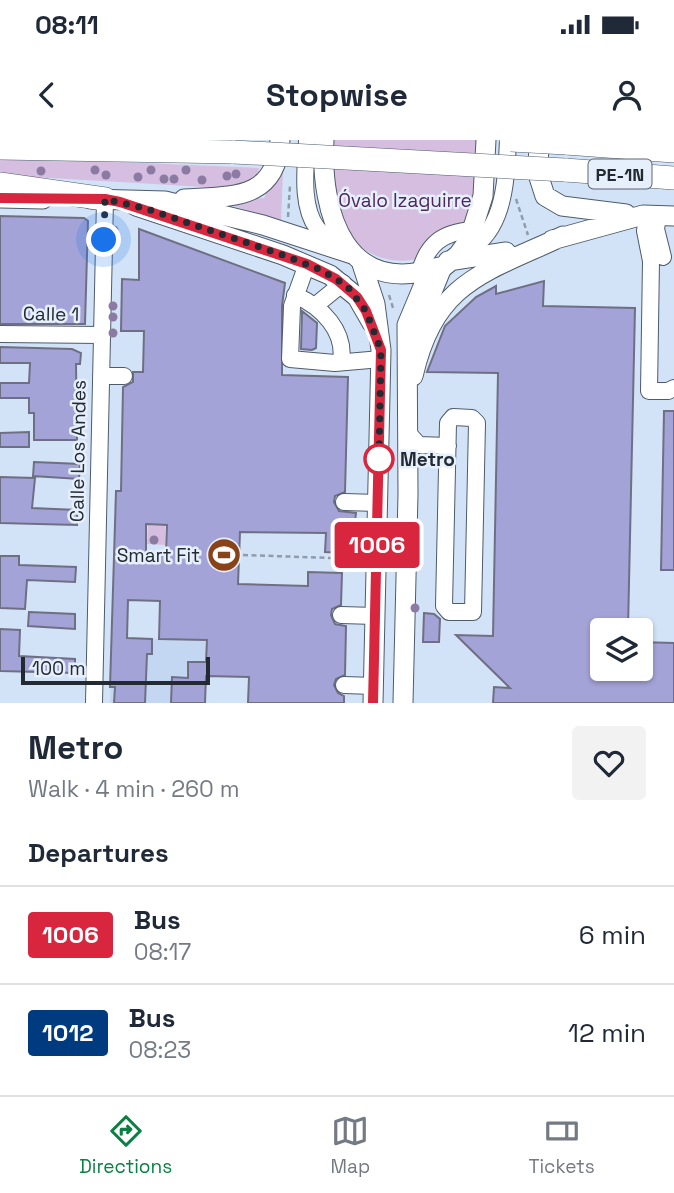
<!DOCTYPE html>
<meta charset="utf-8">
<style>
body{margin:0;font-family:"Space Grotesk",sans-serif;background:#f2f2f3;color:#1f2937;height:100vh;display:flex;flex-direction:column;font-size:26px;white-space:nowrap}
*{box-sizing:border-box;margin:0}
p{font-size:23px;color:#747a83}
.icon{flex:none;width:38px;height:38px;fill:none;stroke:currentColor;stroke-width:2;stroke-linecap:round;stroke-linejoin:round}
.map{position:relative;height:563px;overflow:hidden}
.drawer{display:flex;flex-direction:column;background:#fff;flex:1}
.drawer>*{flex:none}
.badge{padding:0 14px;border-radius:5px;font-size:24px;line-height:46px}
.fabs{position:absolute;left:590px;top:478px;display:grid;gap:14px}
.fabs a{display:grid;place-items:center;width:63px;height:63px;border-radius:7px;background:#fff;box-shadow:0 2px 5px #0004;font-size:35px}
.scale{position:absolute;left:21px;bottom:18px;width:189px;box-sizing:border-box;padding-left:7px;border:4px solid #242a31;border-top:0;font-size:19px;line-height:24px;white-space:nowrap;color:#242a31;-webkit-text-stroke:5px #e6effc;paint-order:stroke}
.you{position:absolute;width:35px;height:35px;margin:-18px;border:5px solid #fff;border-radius:50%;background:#1a73e8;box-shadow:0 0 0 10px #1a73e833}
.map>.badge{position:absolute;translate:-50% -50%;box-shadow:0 0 0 4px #fff}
h2{padding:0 28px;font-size:26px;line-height:63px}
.round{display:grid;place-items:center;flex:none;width:74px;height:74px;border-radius:7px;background:#f2f2f3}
.headline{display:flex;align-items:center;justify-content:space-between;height:119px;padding:0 28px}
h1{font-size:33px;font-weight:800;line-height:52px}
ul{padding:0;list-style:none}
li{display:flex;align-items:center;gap:21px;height:98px;padding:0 28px;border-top:2px solid #e0e1e3}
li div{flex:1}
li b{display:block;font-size:26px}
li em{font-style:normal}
li .badge{min-width:77px;font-weight:700;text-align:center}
.status{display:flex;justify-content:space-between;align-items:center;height:49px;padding:0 35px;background:#fff;direction:ltr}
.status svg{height:19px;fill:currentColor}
header{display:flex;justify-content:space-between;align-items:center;height:91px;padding:0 28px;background:#fff;font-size:32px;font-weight:800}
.menu{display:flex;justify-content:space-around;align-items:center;height:98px;border-top:2px solid #e0e1e3;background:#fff;font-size:19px;color:#747a83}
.menu a{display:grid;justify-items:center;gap:4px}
.menu .active{color:#0b8043}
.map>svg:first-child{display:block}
.built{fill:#c3d7f2}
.green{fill:#d6bee0}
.building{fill:#a4a3d7;stroke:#6f6f84;stroke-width:2;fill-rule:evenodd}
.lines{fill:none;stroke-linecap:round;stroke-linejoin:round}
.minor-casing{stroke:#4d5b6c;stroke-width:18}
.major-casing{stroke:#4d5b6c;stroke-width:21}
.highway-casing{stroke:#4d5b6c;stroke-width:24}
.path{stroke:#909cab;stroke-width:2.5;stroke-dasharray:5 3.5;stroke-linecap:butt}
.minor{stroke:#fff;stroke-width:16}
.major{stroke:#fff;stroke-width:19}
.highway{stroke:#fff;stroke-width:23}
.highway-bridge-casing{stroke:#4d5b6c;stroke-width:24;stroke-linecap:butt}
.highway-bridge{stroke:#fff;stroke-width:23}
.tree{fill:#8b7ba3}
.line-casing{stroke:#fff;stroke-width:16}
.line{stroke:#d7263d;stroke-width:10}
.walk{stroke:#242a31;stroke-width:7;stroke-dasharray:0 12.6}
.stop-dot{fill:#fff;stroke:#d7263d;stroke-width:3.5}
.labels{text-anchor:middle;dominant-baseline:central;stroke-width:5;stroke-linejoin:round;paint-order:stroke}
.shield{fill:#e6effc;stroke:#5e656e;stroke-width:2}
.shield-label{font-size:18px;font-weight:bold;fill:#242a31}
.park-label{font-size:19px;fill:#50265f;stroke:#e6effc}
.street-label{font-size:19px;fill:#242a31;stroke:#e6effc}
.stop-label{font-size:19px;font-weight:bold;fill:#242a31;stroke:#e6effc;text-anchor:start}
.poi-label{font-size:19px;fill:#242a31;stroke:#e6effc;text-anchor:end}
</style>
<div class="status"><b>08:11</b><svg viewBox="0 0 49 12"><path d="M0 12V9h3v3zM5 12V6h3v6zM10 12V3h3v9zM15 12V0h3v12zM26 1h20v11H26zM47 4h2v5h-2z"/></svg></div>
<header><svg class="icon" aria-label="back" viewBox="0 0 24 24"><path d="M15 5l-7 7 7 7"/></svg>Stopwise<svg class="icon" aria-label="person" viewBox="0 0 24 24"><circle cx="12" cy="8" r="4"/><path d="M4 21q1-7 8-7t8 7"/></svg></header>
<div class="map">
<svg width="674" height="563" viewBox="0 0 674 563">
<rect width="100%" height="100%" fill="#d3e3f7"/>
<!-- built -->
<path class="built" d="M 112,498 L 207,500 L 205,563 L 110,563 Z"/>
<!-- green -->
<path class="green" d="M 334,0 L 478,0 C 477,28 476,60 463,85 C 442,128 371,135 348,90 C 333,62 333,31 334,0 Z
M 0,17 L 259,28 L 257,38 L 238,49 L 0,35 Z
M 283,31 L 281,82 L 228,64 L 229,61 L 264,58 L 278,32 Z
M 148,385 L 165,386 L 165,405 L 147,404 Z"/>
<!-- building -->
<path class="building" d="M 0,76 L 84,78 L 88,81 L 85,184 L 0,184 Z
M 139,89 L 285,143 L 282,166 L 282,235 L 348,237 L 345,352 L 335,356 L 334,362 L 339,371 L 356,373 L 354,390 L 344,389 L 343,413 L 325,412 L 326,393 L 240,392 L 238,444 L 308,446 L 308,432 L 342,433 L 341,465 L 332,469 L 331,475 L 335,484 L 346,486 L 345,535 L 336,539 L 334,545 L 338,553 L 344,556 L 344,563 L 248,563 L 249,537 L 206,536 L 205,563 L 171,563 L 172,537 L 188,538 L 188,522 L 206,522 L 207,500 L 159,499 L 160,461 L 128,460 L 127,498 L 152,499 L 152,514 L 147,514 L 145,563 L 114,563 L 115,547 L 110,547 L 116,351 L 121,351 L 123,247 L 133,242 L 133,232 L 143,232 L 144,191 L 121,191 L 122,139 L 139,140 ZM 146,384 L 167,385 L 166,413 L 146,412 Z
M 544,141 L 543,166 L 635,168 L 628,489 L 602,489 L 602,528 L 640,528 L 640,502 L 674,503 L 674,563 L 493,563 L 494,547 L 510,548 L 456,495 L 493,496 L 498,233 L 427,232 L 445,186 L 476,157 L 496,146 L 496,154 Z
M 302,171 L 317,183 L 316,208 L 312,210 L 301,209 Z
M 0,207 L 72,209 L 81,213 L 80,224 L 76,224 L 77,300 L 34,300 L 34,273 L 29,273 L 29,258 L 0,258 L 0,243 L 29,243 L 30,223 L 0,223 Z
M 664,271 L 674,271 L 674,430 L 661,430 Z
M 29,292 L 29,307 L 0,307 L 0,293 Z
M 34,322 L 80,324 L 79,339 L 33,336 Z
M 0,337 L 35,338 L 32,368 L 77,370 L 77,385 L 0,383 Z
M 0,416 L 19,416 L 19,425 L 76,427 L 75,442 L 27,440 L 25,469 L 0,468 Z
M 29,472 L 75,474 L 75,489 L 28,486 Z
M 424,473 L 434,474 L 440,479 L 439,502 L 423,502 Z
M 0,489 L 20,490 L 19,516 L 75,519 L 75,533 L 0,531 Z"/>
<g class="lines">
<!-- minor casing -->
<g class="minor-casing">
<path id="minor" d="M 307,0 C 306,26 300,65 317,88 C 323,96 337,101 345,107
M 647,75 L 645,91 L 651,121 L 649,251 L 668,251 L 674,248
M 658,76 L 656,89 L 663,117
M 460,114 C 505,96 506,42 508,0
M 307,124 L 292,166 L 290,219 L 335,223 L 381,219
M 419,134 C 427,104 442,92 473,90
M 295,155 C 322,167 346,191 341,222
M 316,165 L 343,143
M 0,194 L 102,195
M 410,210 L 445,124
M 101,236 L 124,236
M 453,277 L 472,278 L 477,283 L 473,472 L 449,472 L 444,466 L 448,283 Z
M 408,293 L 419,305 L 448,306
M 344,362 L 378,363
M 341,475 L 375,476
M 344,545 L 374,546
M 94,563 L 105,59"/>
</g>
<!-- major casing -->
<g class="major-casing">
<path id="major" d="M 324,0 C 320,74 346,159 439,127
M 540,0 L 537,31 L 545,56 L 562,66 L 626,74
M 0,58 L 43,59
M 91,59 L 165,61 L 263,85 L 352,114
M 184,59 C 232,56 276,61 280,0
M 136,66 L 283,115 L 330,135 L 357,157 L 372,183
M 552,100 L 643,75 L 674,76
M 361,121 L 375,164 L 381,210 L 373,563
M 448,121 L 506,112
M 413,236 C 435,141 484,133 563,96
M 403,563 L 408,354 L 407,185 L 425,142 L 458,115 L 469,100 L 483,56 L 486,0"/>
</g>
<!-- highway casing -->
<g class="highway-casing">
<path id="highway" d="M 566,3 L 674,11
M 0,8 L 234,12
M 565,30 L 674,38
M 0,44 L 105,59"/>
</g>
<!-- path -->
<path class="path" d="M 516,59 L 528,95
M 288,77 L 290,45
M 389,155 L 394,171
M 243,415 L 361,419"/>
<!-- minor -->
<use href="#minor" class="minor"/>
<!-- major -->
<use href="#major" class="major"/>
<!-- highway -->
<use href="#highway" class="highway"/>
<!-- highway-bridge casing -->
<g class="highway-bridge-casing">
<path id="highway-bridge" d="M 511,0 L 566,3
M 234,12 L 565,30"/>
</g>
<!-- highway-bridge -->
<use href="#highway-bridge" class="highway-bridge"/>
</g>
<!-- trees -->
<g class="tree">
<circle cx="95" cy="30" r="4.5"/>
<circle cx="151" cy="30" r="4.5"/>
<circle cx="186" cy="30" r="4.5"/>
<circle cx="41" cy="31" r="4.5"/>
<circle cx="236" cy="34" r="4.5"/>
<circle cx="106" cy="35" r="4.5"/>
<circle cx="227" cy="36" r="4.5"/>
<circle cx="138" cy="37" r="4.5"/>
<circle cx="164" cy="39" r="4.5"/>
<circle cx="174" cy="39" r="4.5"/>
<circle cx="202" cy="40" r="4.5"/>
<circle cx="114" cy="90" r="4.5"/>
<circle cx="113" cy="166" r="4.5"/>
<circle cx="113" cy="177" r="4.5"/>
<circle cx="113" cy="193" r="4.5"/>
<circle cx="154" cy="400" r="4.5"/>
<circle cx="415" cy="468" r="4.5"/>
</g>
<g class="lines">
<!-- line casing -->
<g class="line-casing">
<path id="line" d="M 0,58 L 105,59 L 120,62 L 307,124 L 336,139 L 357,157 L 366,171 L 381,210 L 373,563"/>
</g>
<!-- line -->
<use href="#line" class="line"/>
<!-- walk -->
<path class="walk" d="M 104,100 L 105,59 L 147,69 L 283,115 L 321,130 L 347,146 L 366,171 L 381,210 L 379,319"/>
</g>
<!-- icons -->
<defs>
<g id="stadium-disc" transform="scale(1.75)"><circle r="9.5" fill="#884319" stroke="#e6effc"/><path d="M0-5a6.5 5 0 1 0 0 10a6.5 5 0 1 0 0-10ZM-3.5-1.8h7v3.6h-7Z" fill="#fff"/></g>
</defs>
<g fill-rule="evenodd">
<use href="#stadium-disc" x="224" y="415"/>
</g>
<!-- markers -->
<circle class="stop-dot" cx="379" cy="319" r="14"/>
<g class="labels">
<!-- shield labels -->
<rect class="shield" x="588.5" y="19.5" width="63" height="29" rx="5"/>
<g class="shield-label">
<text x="620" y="34">PE-1N</text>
</g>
<!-- park labels -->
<g class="park-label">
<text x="405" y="60">Óvalo Izaguirre</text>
</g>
<!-- street labels -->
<g class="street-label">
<text transform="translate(51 174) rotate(1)">Calle 1</text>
<text transform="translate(78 311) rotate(-89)">Calle Los Andes</text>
</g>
<!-- stop labels -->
<g class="stop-label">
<text x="400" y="319">Metro</text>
</g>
<!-- poi labels -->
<g class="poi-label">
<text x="200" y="415">Smart Fit</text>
</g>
</g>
</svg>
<div class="fabs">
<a><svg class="icon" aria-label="layers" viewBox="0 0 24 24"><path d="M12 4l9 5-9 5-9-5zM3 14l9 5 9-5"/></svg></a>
</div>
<div class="scale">100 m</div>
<div class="you" style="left:104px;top:100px"></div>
<b class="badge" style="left:377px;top:405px;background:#d7263d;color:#fff">1006</b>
</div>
<section class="drawer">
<div class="headline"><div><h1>Metro</h1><p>Walk · 4 min · 260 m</p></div><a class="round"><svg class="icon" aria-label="heart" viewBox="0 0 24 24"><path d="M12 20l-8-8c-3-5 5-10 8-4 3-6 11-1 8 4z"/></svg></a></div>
<h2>Departures</h2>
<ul>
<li><span class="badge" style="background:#d7263d;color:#fff">1006</span><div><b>Bus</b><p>08:17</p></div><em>6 min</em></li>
<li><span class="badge" style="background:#003b80;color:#fff">1012</span><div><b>Bus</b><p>08:23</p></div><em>12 min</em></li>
</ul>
</section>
<nav class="menu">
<a class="active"><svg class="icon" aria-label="directions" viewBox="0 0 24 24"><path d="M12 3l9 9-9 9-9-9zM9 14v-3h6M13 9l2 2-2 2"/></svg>Directions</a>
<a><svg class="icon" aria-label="map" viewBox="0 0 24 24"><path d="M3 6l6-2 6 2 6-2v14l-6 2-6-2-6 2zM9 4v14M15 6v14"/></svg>Map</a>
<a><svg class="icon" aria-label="tickets" viewBox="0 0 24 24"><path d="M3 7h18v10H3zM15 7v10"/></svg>Tickets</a>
</nav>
